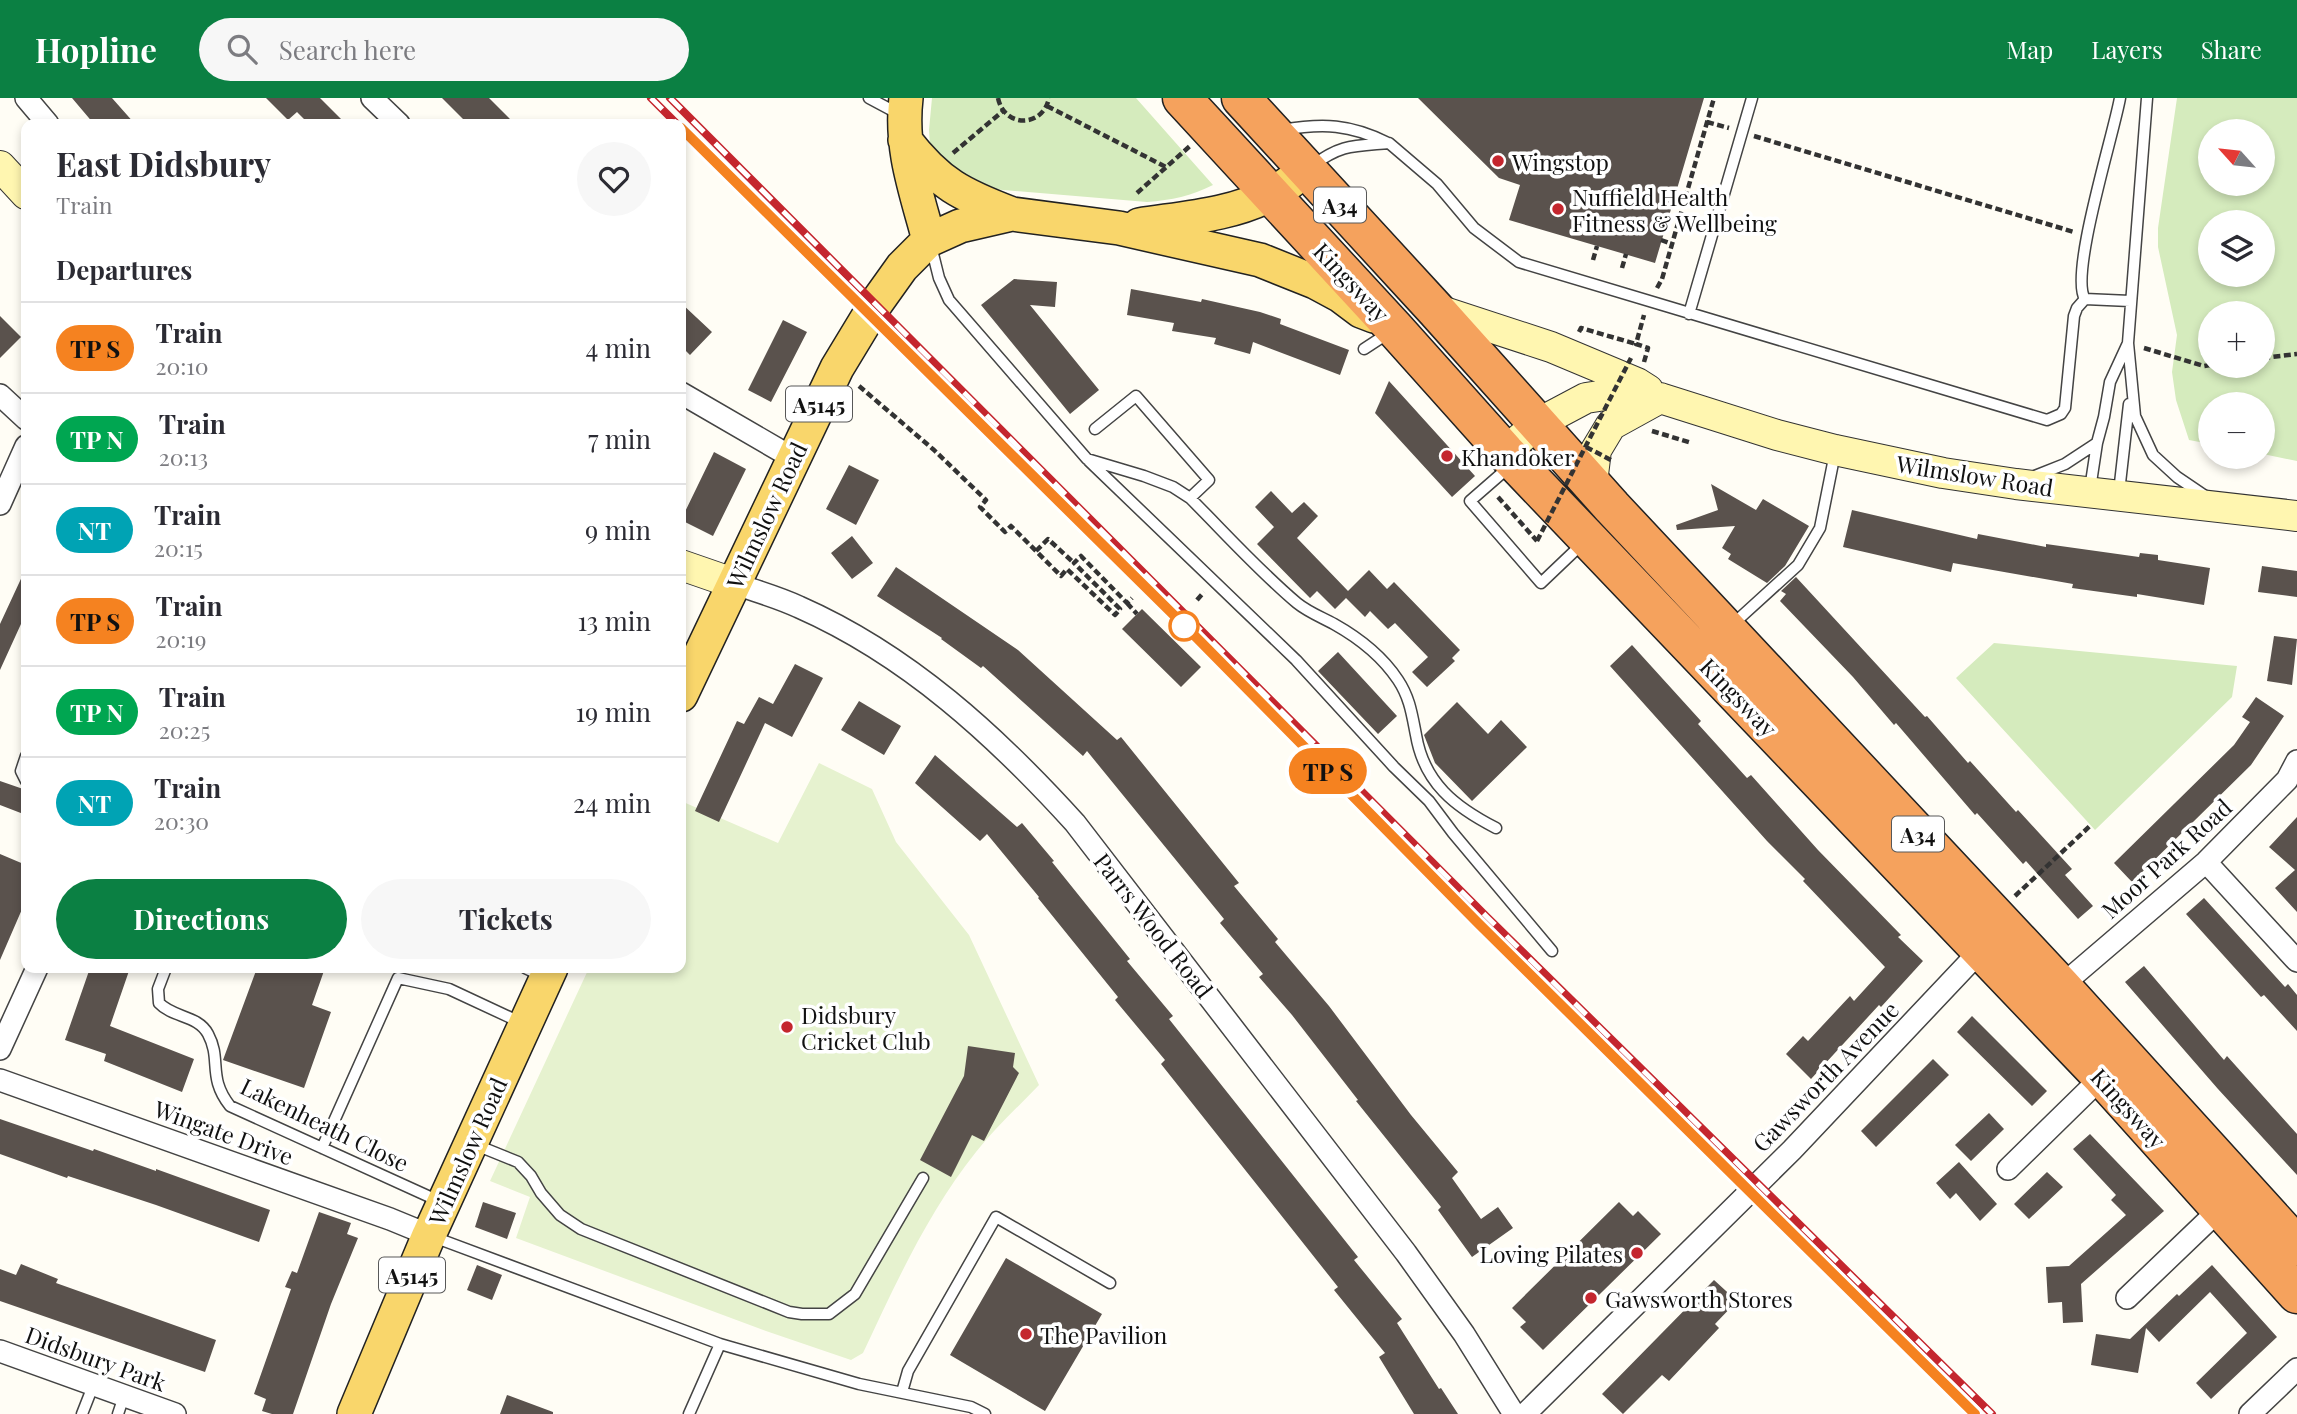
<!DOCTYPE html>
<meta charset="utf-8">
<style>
body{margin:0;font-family:"Playfair Display",serif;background:#f7f7f7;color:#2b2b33;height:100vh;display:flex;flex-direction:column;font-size:26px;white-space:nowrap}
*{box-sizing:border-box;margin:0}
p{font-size:23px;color:#7c7c81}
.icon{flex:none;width:38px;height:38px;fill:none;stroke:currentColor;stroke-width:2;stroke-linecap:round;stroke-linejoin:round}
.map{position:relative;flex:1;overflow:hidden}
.sheet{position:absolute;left:21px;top:21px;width:665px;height:854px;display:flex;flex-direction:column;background:#fff;border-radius:14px;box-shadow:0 4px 10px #0003}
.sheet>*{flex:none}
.badge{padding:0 14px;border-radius:23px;font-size:24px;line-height:46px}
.needle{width:46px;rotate:297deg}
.tools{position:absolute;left:2198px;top:21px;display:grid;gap:14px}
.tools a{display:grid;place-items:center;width:77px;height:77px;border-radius:50%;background:#fff;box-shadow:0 4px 10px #0003;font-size:35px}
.map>.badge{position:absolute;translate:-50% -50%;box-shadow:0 0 0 4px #fff}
h2{padding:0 35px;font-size:26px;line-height:63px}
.round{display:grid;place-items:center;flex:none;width:74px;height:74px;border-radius:37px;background:#f7f7f7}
.overview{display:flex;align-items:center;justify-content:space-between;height:119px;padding:0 35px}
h1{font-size:33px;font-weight:700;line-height:52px}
.action{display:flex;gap:14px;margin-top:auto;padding:14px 35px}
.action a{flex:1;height:80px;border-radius:42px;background:#0b8043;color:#fff;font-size:28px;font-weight:700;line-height:80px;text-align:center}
.action a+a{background:#f7f7f7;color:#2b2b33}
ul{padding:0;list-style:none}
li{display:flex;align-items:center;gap:21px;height:91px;padding:0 35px;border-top:2px solid #e1e1e2}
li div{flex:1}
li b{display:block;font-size:26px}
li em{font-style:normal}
li .badge{min-width:77px;font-weight:700;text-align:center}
header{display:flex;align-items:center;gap:42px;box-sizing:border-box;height:98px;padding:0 35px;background:#0b8043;color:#fff}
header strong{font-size:33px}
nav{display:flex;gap:38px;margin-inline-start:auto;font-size:24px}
.search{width:490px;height:63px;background:#f7f7f7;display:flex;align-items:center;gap:18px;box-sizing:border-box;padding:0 24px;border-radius:38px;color:#7c7c81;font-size:26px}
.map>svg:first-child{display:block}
.green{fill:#d5ebbd;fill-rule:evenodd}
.pitch{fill:#e6f2cf}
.building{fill:#5a524d}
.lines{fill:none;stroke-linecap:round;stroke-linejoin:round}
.lane-casing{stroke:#444;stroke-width:13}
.street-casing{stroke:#444;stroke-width:24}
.secondary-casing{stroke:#333;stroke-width:32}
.primary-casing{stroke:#222;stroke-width:36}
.highway-casing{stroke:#222;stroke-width:41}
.path{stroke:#333;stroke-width:4.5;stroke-dasharray:7 3.5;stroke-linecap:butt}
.lane{stroke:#fff;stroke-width:10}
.street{stroke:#fff;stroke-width:21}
.secondary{stroke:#fff6b0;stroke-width:30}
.primary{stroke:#f9d66b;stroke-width:33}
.highway{stroke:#f5a25d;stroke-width:38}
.rail-casing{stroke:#c4262e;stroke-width:8}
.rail{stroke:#fff;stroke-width:5;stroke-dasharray:16;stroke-linecap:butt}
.path-bridge{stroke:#333;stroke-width:4.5;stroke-dasharray:7 3.5;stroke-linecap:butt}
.line-casing{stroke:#fff;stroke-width:16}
.line{stroke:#f58220;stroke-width:10}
.poi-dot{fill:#c4262e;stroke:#fff;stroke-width:2.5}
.stop-dot{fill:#fff;stroke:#f58220;stroke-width:3.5}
.labels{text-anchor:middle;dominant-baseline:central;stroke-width:7;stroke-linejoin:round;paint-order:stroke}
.shield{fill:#fff;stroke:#585858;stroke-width:2}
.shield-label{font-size:21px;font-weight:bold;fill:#111}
.poi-label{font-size:23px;fill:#111;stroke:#fff;text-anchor:start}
.street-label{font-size:23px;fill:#111;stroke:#fff}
</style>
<header>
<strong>Hopline</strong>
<div class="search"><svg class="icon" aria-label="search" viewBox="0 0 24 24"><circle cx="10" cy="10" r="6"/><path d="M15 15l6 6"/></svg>Search here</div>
<nav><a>Map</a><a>Layers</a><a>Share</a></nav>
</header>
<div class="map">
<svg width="2297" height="1316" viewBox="0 0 2297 1316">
<rect width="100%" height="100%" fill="#fffdf5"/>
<!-- green -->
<path class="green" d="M 932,0 L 1136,0 L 1213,87 C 1191,98 1172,102 1147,104 L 968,89 L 930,48 L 929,32 Z
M 2177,0 L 2297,0 L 2297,363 L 2263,356 L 2263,306 L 2210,306 L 2210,346 L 2189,342 L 2176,302 L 2172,274 L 2177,237 L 2158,149 L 2158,130 ZM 2210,33 L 2263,33 L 2263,86 L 2210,86 ZM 2210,124 L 2263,124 L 2263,177 L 2210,177 ZM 2263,215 L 2263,268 L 2210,268 L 2210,215 Z
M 1994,545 L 2237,568 L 2232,599 L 2095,732 L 1956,580 Z"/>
<!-- pitch -->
<path class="pitch" d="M 819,665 L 872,691 L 896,744 L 969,837 L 1039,987 C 1018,1009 995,1030 976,1054 C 928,1114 896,1185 863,1255 L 851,1262 L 766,1233 L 516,1140 L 530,1099 L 490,1083 L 589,870 L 681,870 L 681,703 L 778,745 Z"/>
<!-- building -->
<path class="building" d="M 72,0 L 112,0 L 135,26 L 94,26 Z
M 266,0 L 320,0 L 346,26 L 309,26 L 297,14 L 288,22 Z
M 442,0 L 489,0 L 515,26 L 468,26 Z
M 1418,0 L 1704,0 L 1655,165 L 1509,122 L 1520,87 L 1499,80 Z
M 1014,181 L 1057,184 L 1055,209 L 1030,207 L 1099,292 L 1070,316 L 981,207 Z
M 1131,191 L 1201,204 L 1202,201 L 1260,214 L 1281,221 L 1280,226 L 1349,252 L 1340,277 L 1253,244 L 1250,256 L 1214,246 L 1216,240 L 1172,233 L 1174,225 L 1127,217 Z
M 681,205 L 712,234 L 690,257 L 681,248 Z
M 0,218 L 21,239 L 0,260 Z
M 783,222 L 807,234 L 771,304 L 748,292 Z
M 1389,283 L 1475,378 L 1452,399 L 1375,315 Z
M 714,354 L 746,371 L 713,438 L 681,422 Z
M 849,367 L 879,382 L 856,427 L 826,411 Z
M 1711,386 L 1756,412 L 1763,401 L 1809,428 L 1785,468 L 1767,485 L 1728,461 L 1731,456 L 1722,450 L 1735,428 L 1677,432 L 1676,427 L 1718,412 Z
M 1271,393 L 1292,415 L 1304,404 L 1318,418 L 1297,440 L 1348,493 L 1369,472 L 1387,491 L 1394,484 L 1460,552 L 1452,560 L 1455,563 L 1427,589 L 1412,574 L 1428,559 L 1395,525 L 1388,531 L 1370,513 L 1365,519 L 1346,500 L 1335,511 L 1317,493 L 1310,500 L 1257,446 L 1274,429 L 1255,409 Z
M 1852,412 L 1977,441 L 1978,436 L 2046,449 L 2046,446 L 2139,459 L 2140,455 L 2158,457 L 2158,462 L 2210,470 L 2204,507 L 2137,496 L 2137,499 L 2072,490 L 2073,486 L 1953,465 L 1951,474 L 1843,449 Z
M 852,438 L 873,465 L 852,481 L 831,455 Z
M 2262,468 L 2297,473 L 2297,499 L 2258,494 Z
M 896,469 L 1018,552 L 1117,642 L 1121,639 L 1239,785 L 1234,788 L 1278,841 L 1275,844 L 1329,908 L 1411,1017 L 1458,1074 L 1452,1080 L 1481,1121 L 1498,1109 L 1513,1130 L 1472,1159 L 1438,1112 L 1441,1109 L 1356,1003 L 1358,1002 L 1292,917 L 1259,879 L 1263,876 L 1220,825 L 1224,821 L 1087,653 L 1083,658 L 983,568 L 981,570 L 941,541 L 942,540 L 877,498 Z
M 26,470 L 26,515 L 0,572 L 0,526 Z
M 1796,479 L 1925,619 L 1927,618 L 1968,665 L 1970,663 L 2016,714 L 2018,712 L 2072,771 L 2065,777 L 2093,808 L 2078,821 L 2026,763 L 2023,766 L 1977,715 L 1975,717 L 1896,625 L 1894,627 L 1853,579 L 1780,503 L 1786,496 L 1781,493 Z
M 1142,511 L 1201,569 L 1181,589 L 1122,531 Z
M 2274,538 L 2297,541 L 2292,587 L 2267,583 Z
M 1632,547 L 1701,623 L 1698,626 L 1747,680 L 1751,677 L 1818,752 L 1901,837 L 1898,839 L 1923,863 L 1881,909 L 1879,907 L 1811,981 L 1786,956 L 1803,938 L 1808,943 L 1850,898 L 1854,903 L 1885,869 L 1803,783 L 1805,781 L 1767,743 L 1610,568 Z
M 1338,554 L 1397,618 L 1378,636 L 1318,573 Z
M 795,566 L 823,580 L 792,639 L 765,625 L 719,724 L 695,713 L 737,623 L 744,626 L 759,599 L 773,606 Z
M 2256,599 L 2284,618 L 2251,667 L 2132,784 L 2114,765 L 2234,647 L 2250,624 L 2242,619 Z
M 859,603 L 901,628 L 884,657 L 841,632 Z
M 1457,604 L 1488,636 L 1501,622 L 1527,649 L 1472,703 L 1435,665 L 1424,637 Z
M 935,657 L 1017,729 L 1022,725 L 1054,763 L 1052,764 L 1130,861 L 1127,863 L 1173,918 L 1169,921 L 1358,1159 L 1354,1162 L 1402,1221 L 1397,1225 L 1439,1291 L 1441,1290 L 1458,1316 L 1414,1316 L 1379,1259 L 1385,1255 L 1334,1192 L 1338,1189 L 1161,966 L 1165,962 L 1115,902 L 1118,899 L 1038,800 L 1039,799 L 987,736 L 980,743 L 915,685 Z
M 0,683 L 26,692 L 26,717 L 0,707 Z
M 2297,719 L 2297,814 L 2275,790 L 2295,772 L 2269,749 Z
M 0,756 L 26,767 L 26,802 L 0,862 Z
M 2204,800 L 2285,889 L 2288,886 L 2297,897 L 2297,933 L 2264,897 L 2261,899 L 2186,816 Z
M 2144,868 L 2224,962 L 2227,958 L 2297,1036 L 2297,1077 L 2218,991 L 2125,884 Z
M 90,870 L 130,870 L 110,928 L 194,961 L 182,994 L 104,963 L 106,956 L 65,942 Z
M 257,870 L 325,870 L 312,907 L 331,914 L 304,990 L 223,962 Z
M 1972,918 L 2047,993 L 2032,1008 L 1957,934 Z
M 968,948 L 1015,955 L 1013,969 L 1019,975 L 984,1043 L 972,1037 L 951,1079 L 920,1062 L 964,978 Z
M 1933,961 L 1949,977 L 1876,1049 L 1861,1033 Z
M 1989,1015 L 2004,1031 L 1971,1063 L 1955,1047 Z
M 0,1021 L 93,1053 L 94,1051 L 156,1073 L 156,1071 L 270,1112 L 259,1144 L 156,1107 L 68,1078 L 67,1080 L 0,1056 Z
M 2090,1036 L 2164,1113 L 2081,1186 L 2083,1224 L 2063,1225 L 2062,1204 L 2048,1205 L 2046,1169 L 2069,1168 L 2126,1117 L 2111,1102 L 2116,1097 L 2073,1051 Z
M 1959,1064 L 1997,1106 L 1980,1123 L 1956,1095 L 1950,1101 L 1936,1085 Z
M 2047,1074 L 2063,1089 L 2029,1121 L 2014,1106 Z
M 483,1104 L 516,1115 L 507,1141 L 475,1129 Z
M 1619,1104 L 1633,1118 L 1638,1113 L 1661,1136 L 1543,1252 L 1520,1229 L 1526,1224 L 1512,1210 Z
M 319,1114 L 351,1125 L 347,1136 L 358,1140 L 331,1206 L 293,1316 L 272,1316 L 262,1313 L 266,1301 L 254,1296 L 291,1191 L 285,1189 L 292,1173 L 297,1175 Z
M 1006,1160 L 1102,1216 L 1045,1313 L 950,1257 Z
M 21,1166 L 58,1181 L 56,1185 L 216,1242 L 205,1274 L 0,1203 L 0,1171 L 16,1177 Z
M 477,1167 L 502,1177 L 492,1202 L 467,1192 Z
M 2212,1167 L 2277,1239 L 2211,1301 L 2196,1285 L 2247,1235 L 2210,1194 L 2159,1244 L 2146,1230 L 2138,1275 L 2091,1267 L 2096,1236 L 2130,1241 L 2177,1196 L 2179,1198 Z
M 1714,1182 L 1737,1203 L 1715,1226 L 1719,1230 L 1669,1283 L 1662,1277 L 1623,1316 L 1602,1296 Z
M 507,1297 L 553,1314 L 553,1316 L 500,1316 Z"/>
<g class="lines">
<!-- lane casing -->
<g class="lane-casing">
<path id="lane" d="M 869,0 L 899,16
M 2147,0 L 2128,245 L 2135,318 L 2153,357 L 2177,379 L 2205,398
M 1282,32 C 1323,25 1350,26 1388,45
M 1312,68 C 1341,46 1354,48 1389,45 L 1437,86 L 1474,130 L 1519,164 L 2047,322 L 2061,316 L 2065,310 L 2074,218 L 2077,210 L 2085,201 C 2069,177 2114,35 2120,0
M 931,148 L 939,180 L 949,202 L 1087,361 L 1144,378 L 1173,389 L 1190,400 C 1225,435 1259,473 1297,505 C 1308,514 1321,519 1334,526 C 1359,540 1382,558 1398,582 C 1410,600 1412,617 1416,637 C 1424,685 1455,709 1496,730
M 2085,201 L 2130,203
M 1689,216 L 1752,0
M 1364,251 L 1390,234
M 1095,331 L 1136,298 L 1209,382 L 1190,400
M 1089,363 L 1296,562 L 1394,669 L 1429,703 L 1453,735 L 1552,853
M 1509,369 L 1470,403 L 1541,485 L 1583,445
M 2032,379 L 2065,366 L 2097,345 L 2104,319 L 2110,284 L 2128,245
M 2090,391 L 2097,345
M 2119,394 L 2129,306
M 1732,527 L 1798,467 L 1820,430 L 1835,355
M 26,658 L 21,673 L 26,683
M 166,870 L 158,891 L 159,905 C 173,920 198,917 208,936 C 222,962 207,979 230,1008 L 441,1104
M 525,870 L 544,879
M 476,1047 L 518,1064 L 531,1078 L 541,1095 L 560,1117 L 581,1131 L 789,1214 L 802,1216 L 829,1216 L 855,1196 L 923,1080
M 322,1050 L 398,880 L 449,891 L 522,925
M 431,1138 L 720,1246 L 859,1286 L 971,1309 L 985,1316
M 902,1294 L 908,1273 L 996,1119 L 1110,1185
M 82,1316 L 93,1288
M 118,1316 L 124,1298
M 689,1316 L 720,1246"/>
</g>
<!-- street casing -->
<g class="street-casing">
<path id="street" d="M 26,0 L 48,26
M 372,0 L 399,26
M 681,295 L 793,360
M 0,297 L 26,321
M 0,406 L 26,348
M 733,485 C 755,493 778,499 799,509 C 908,557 996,638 1075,725 L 1406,1155 L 1464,1236 L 1514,1316
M 2206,764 L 2297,863
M 2061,888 L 2206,764 L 2287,682 L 2297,663
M 0,951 L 37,870
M 0,982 L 390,1121 L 429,1137
M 2008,1071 L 2102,979
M 2127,1200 L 2220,1111
M 0,1253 L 175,1316
M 1525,1316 L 1792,1052 L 1981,852
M 2250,1316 L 2297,1271"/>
</g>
<!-- secondary casing -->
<g class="secondary-casing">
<path id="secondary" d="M 0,68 L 26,96
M 1435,211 L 1551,249 L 1637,285 L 1648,292
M 1505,354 L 1537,326 L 1586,300 L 1625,294 L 1660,300 L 1777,337 L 1835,352 L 1943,375 L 2016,386 L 2297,418
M 1592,385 L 1596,352 L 1611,327 L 1660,300
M 681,467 L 733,485"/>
</g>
<!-- primary casing -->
<g class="primary-casing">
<path id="primary" d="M 906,0 C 900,51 916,93 929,142
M 905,42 C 939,86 962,97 1012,116
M 1139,127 C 1183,120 1232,117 1271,96 C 1284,90 1296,79 1307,71
M 681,597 L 837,270 L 877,204 L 902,169 L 929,142 L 960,128 L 1012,116 L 1119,130 L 1260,162 L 1315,184 L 1341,198 L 1361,213 L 1374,218
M 354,1316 L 429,1137 L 551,870"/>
</g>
<!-- highway casing -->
<g class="highway-casing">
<path id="highway" d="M 1182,0 L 1395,231 L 1505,354 L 2102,979 L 2297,1196
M 1241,0 L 1435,211 L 1612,409 L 2061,888 L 2297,1148"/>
</g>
<!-- path -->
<path class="path" d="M 998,0 C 1004,30 1043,30 1049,0
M 1047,8 L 1166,69
M 1707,24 L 1729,30
M 1754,38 L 2074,134
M 953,55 L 1003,13
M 1137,95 L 1190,48
M 1661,142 L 1672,146
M 1593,162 L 1597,148
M 1622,170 L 1626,156
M 1657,190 L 1662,181 L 1714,0
M 1579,234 L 1581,230 L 1636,246
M 2144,250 L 2204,268 L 2210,267
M 2263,260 L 2297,256
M 1644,264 L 1648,250 L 1636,246 L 1644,217
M 859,288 L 934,352 L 986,402 L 980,409 L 1005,434 L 1011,428 L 1061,478 L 1067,471 L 1115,517 L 1120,511 L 1074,465 L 1081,458 L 1127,505 L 1132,500
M 1652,333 L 1692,345
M 1498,399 L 1537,443
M 1036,453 L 1048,441 L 1074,465
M 1197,502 L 1204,494
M 1127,505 L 1137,516
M 2015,798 L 2091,727"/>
<!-- lane -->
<use href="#lane" class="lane"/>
<!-- street -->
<use href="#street" class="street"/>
<!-- secondary -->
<use href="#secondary" class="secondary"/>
<!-- primary -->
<use href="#primary" class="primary"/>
<!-- highway -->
<use href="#highway" class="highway"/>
<!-- rail casing -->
<g class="rail-casing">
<path id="rail" d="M 651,0 L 677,26
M 670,0 L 1486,818 L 1992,1316
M 681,30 L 1110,454
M 1406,752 L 1975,1316"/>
</g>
<!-- rail -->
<use href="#rail" class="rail"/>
<!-- path-bridge -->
<path class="path-bridge" d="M 1586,349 L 1611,362
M 1537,443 L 1631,260"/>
</g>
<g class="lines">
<!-- line casing -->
<g class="line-casing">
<path id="line" d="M 681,30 L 1191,534 L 1478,825 L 1975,1316"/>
</g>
<!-- line -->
<use href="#line" class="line"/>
</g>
<!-- markers -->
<g class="poi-dot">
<circle cx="1498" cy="63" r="7"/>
<circle cx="1558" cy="111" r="7"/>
<circle cx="1447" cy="358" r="7"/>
<circle cx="787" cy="929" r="7"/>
<circle cx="1637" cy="1155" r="7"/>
<circle cx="1591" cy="1200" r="7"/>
<circle cx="1026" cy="1236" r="7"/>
</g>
<circle class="stop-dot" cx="1184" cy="528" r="14"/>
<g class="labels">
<!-- shield labels -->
<g class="shield">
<rect x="1314" y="89.5" width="52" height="35" rx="5"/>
<rect x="786" y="288.5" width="66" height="35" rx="5"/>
<rect x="1892" y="718.5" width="52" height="35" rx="5"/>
<rect x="379" y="1159.5" width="66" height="35" rx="5"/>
</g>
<g class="shield-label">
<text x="1340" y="107">A34</text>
<text x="819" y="306">A5145</text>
<text x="1918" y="736">A34</text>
<text x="412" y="1177">A5145</text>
</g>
<!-- poi labels -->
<g class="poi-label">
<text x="1512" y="63">Wingstop</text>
<text x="1572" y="98">Nuffield Health<tspan x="1572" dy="26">Fitness &amp; Wellbeing</tspan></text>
<text x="1461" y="358">Khandoker</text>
<text x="801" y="916">Didsbury<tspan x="801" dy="26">Cricket Club</tspan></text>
<text x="1623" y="1155" text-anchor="end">Loving Pilates</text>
<text x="1605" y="1200">Gawsworth Stores</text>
<text x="1040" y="1236">The Pavilion</text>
</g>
<!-- street labels -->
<g class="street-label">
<text transform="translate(1352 184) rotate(47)">Kingsway</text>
<text transform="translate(1975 377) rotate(9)">Wilmslow Road</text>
<text transform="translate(766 417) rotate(-65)">Wilmslow Road</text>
<text transform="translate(1739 599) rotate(46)">Kingsway</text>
<text transform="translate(2166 760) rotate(-42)">Moor Park Road</text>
<text transform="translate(1154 827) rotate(52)">Parrs Wood Road</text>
<text transform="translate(1825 978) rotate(-46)">Gawsworth Avenue</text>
<text transform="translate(2129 1010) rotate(48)">Kingsway</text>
<text transform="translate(325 1026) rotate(26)">Lakenheath Close</text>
<text transform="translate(224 1034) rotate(20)">Wingate Drive</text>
<text transform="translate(467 1053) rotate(-66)">Wilmslow Road</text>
<text transform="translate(96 1260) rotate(20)">Didsbury Park</text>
</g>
</g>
</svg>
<div class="tools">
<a><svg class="needle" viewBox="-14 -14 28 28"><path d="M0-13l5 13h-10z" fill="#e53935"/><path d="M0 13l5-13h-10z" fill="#7c7c81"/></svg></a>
<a><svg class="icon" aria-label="layers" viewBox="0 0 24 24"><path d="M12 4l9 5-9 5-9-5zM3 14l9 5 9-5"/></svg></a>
<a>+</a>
<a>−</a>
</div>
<b class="badge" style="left:1328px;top:673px;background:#f58220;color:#111">TP S</b>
<section class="sheet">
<div class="overview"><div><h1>East Didsbury</h1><p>Train</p></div><a class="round"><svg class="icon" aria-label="heart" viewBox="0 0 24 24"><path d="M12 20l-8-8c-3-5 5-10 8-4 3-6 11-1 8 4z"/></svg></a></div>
<h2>Departures</h2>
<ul>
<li><span class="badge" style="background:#f58220;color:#111">TP S</span><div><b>Train</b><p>20:10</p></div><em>4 min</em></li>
<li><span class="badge" style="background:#00a651;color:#fff">TP N</span><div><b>Train</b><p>20:13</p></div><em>7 min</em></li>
<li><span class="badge" style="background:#00a3b4;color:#fff">NT</span><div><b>Train</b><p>20:15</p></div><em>9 min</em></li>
<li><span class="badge" style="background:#f58220;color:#111">TP S</span><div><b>Train</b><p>20:19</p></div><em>13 min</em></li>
<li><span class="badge" style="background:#00a651;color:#fff">TP N</span><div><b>Train</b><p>20:25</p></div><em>19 min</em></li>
<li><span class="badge" style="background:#00a3b4;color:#fff">NT</span><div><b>Train</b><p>20:30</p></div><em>24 min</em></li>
</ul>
<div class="action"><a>Directions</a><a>Tickets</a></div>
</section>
</div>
